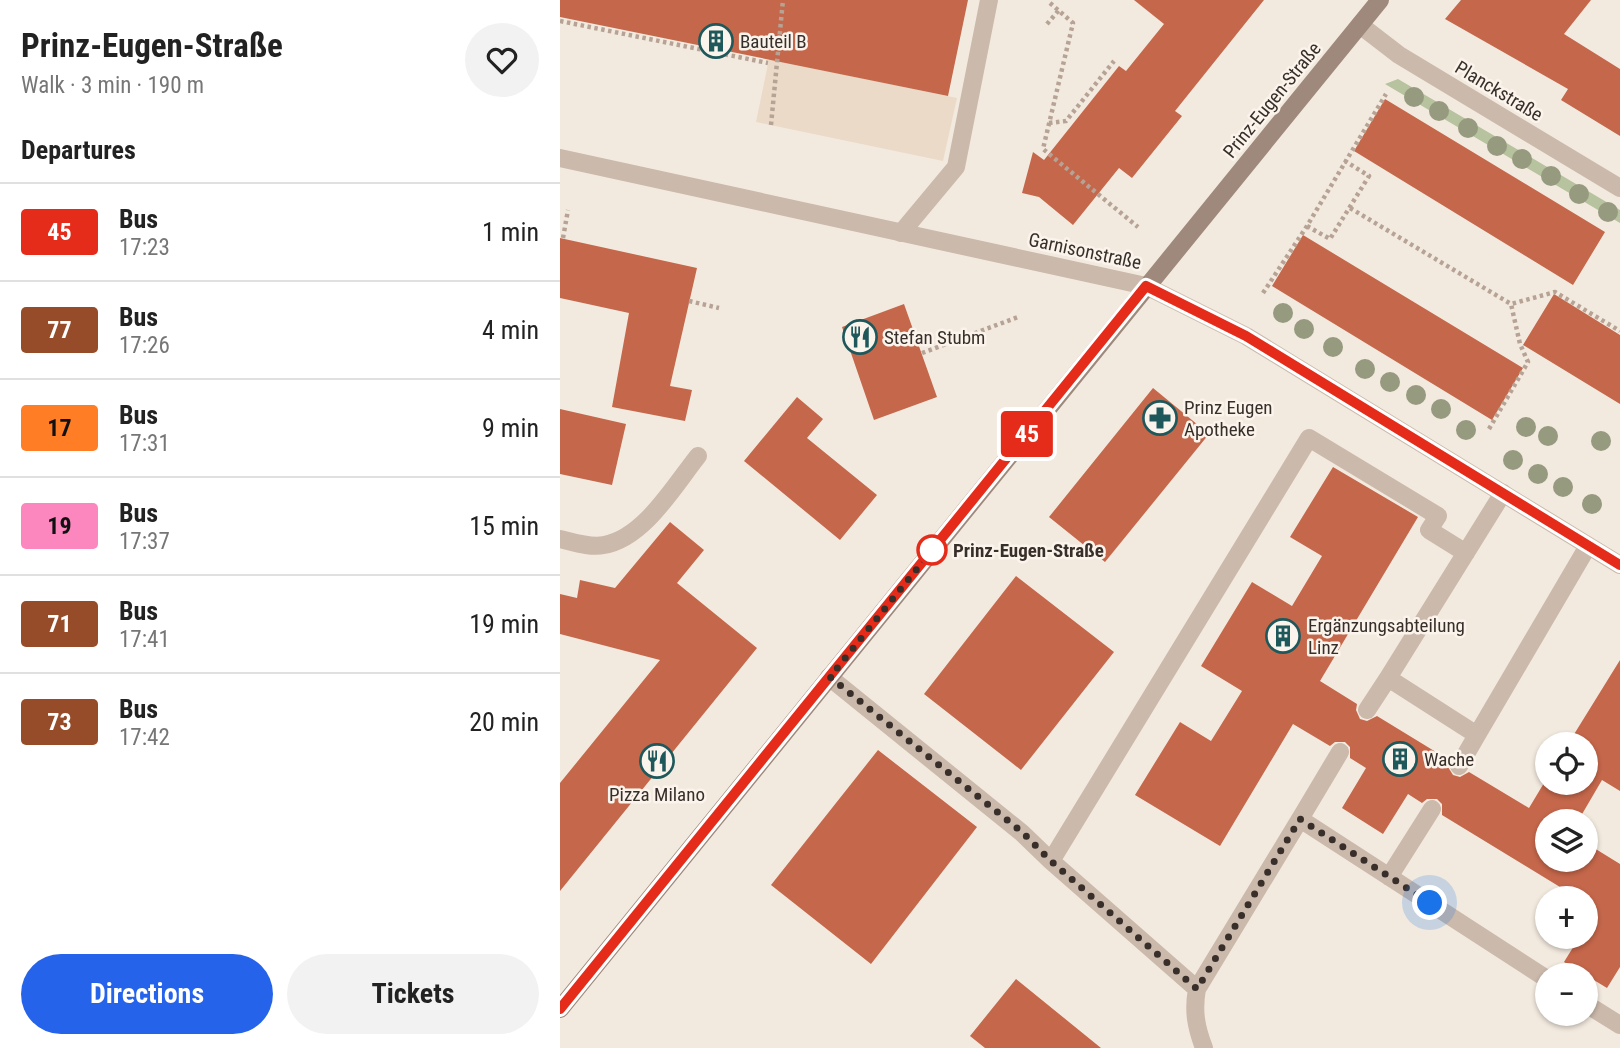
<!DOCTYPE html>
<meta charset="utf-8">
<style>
body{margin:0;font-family:"Roboto Condensed",sans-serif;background:#f2f2f2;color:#222;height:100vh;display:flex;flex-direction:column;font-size:26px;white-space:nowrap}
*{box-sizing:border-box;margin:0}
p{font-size:23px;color:#767676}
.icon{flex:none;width:38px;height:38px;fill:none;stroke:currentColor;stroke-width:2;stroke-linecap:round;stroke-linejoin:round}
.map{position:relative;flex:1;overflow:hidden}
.sheet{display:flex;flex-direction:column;background:#fff;width:560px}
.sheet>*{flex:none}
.badge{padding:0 14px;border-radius:5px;font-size:24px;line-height:46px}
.fabs{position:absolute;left:975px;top:732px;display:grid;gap:14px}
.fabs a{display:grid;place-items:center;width:63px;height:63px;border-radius:50%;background:#fff;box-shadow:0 2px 5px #0004;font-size:35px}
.you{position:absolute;width:35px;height:35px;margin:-18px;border:5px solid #fff;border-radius:50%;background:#1a73e8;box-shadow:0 0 0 10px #1a73e833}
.map>.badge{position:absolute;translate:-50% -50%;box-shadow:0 0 0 4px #fff}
h2{padding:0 21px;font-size:26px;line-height:63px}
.round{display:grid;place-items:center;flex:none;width:74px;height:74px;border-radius:37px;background:#f2f2f2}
.summary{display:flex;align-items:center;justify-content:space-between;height:119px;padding:0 21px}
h1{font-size:33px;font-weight:700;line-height:52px}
.primary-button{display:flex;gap:14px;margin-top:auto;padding:14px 21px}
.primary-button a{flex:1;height:80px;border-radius:42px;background:#2563eb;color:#fff;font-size:28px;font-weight:700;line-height:80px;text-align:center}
.primary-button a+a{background:#f2f2f2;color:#222}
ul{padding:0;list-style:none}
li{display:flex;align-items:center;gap:21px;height:98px;padding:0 21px;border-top:2px solid #e0e0e0}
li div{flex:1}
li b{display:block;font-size:26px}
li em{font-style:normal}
li .badge{min-width:77px;font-weight:700;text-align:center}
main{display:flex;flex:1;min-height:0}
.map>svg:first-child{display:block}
.green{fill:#b7c29f}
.plaza{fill:#ebdac7}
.building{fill:#c5674b}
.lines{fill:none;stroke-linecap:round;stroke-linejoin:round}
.path{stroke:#b7a395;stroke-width:4.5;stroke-dasharray:3.5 3.5;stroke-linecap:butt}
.service{stroke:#cbb9ab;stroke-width:18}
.minor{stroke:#cbb9ab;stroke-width:18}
.secondary{stroke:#9f897c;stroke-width:18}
.tree{fill:#969a7e}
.line-casing{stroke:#fff;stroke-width:16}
.line{stroke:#e52c1a;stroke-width:10}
.walk{stroke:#392f2a;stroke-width:7;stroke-dasharray:0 12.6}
.stop-dot{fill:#fff;stroke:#e52c1a;stroke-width:3.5}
.labels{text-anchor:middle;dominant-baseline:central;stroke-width:5;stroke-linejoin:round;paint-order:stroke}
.poi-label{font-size:19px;fill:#392f2a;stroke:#faf4ec;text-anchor:start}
.street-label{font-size:19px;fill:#392f2a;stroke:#faf4ec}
.stop-label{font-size:19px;font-weight:bold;fill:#392f2a;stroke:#faf4ec;text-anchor:start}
</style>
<main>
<section class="sheet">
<div class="summary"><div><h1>Prinz-Eugen-Straße</h1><p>Walk · 3 min · 190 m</p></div><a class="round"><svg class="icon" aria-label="heart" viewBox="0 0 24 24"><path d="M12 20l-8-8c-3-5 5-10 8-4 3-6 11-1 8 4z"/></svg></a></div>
<h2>Departures</h2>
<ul>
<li><span class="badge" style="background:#e52c1a;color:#fff">45</span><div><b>Bus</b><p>17:23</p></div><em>1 min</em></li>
<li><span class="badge" style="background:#964c29;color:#fff">77</span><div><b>Bus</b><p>17:26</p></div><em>4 min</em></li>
<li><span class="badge" style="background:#ff7d24;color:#111">17</span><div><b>Bus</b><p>17:31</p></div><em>9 min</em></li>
<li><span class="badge" style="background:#fc87bf;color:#111">19</span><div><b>Bus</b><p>17:37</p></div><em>15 min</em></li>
<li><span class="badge" style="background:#964c29;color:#fff">71</span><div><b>Bus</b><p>17:41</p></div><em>19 min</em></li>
<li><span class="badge" style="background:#964c29;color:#fff">73</span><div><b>Bus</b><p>17:42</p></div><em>20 min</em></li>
</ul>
<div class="primary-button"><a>Directions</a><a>Tickets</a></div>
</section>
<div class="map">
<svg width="1060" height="1048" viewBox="0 0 1060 1048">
<rect width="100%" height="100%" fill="#f3eadf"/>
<!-- green -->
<path class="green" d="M 838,79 L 1060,210 L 1060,223 L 825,84 Z"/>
<!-- plaza -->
<path class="plaza" d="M 209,59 L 397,98 L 383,161 L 196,122 Z"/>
<!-- building -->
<path class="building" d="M 0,0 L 408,0 L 388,96 L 0,17 Z
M 574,0 L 704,0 L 615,111 L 622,116 L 572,178 L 559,168 L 513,225 L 479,197 L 462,193 L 473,152 L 484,160 L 559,66 L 566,71 L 604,24 Z
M 901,0 L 1031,0 L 1004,34 L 1060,69 L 1060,136 L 1001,100 L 1008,89 L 885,19 Z
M 825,99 L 1045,232 L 1013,285 L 794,151 Z
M 743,235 L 963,368 L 932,420 L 712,286 Z
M 0,238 L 137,268 L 110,386 L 132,390 L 125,421 L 52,407 L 69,313 L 0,298 Z
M 994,294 L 1060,335 L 1060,404 L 963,345 Z
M 344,304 L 377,397 L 314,420 L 282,327 Z
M 593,388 L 649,434 L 545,562 L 489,517 Z
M 237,397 L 263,419 L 247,438 L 317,495 L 280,540 L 184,461 Z
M 0,409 L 66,424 L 52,485 L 0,474 Z
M 773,467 L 858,517 L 760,681 L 797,704 L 796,710 L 800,719 L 807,721 L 817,716 L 889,760 L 888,767 L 893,775 L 900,777 L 909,772 L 969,808 L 987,778 L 987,782 L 1026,782 L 1026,744 L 1008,744 L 1060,660 L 1060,791 L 1042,780 L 1018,821 L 987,821 L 987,859 L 1026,859 L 1026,843 L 1060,864 L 1060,967 L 1047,988 L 1004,962 L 1020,936 L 1026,936 L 1026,927 L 1037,909 L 1026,902 L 1026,898 L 1018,898 L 882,815 L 882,804 L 877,799 L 867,799 L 862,803 L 848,794 L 823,834 L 782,808 L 806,768 L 790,758 L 790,747 L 785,742 L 775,742 L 770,746 L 733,724 L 660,846 L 575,795 L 620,722 L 651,741 L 682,691 L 641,666 L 692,582 L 732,606 L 762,556 L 730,537 Z
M 110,522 L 144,550 L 117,583 L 197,648 L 0,891 L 0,783 L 100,660 L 0,634 L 0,594 L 17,598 L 20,580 L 55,588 Z
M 456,576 L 554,652 L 461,770 L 364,694 Z
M 318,750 L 417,827 L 311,964 L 211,885 Z
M 456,979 L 541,1048 L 425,1048 L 410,1036 Z"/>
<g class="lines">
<!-- path -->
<path class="path" d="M 490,3 L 513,23 L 483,149 L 578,227
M 0,21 L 208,63
M 487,24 L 499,10
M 489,123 L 506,121 L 554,61
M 211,125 L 223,0
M 790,208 L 951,304
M 747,226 L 770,239 L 809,176 L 785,161
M 3,238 L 8,210
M 703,293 L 747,226 L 826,94
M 129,301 L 159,308
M 362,353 L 458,317
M 929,429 L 968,362 L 960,344 L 951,304 L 995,292 L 1060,331"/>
<!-- service -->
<path class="service" d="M 341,233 L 396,167 L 429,0
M 943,493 L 828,678 L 917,735 L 1028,546
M 269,677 L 462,833 L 491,861 L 637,989 C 633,1011 636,1027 644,1048
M 807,710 L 828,678
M 899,766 L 917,735
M 740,819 L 780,752
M 491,861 L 749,438 L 878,516 L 869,530 L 906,553
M 829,877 L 872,809
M 637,989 L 740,819 L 987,979
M 1026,1004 L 1060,1025"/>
<!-- minor -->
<path class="minor" d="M 800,25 L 839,55 L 1060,188
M 0,158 L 586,286 L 686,336 L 1060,565
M 0,539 C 13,542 30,548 44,545 C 84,538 114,486 138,456"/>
<!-- secondary -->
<path class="secondary" d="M 0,1009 L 820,0"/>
</g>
<!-- trees -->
<g class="tree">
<circle cx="854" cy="97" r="10"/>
<circle cx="879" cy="111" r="10"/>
<circle cx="908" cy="128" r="10"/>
<circle cx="937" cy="146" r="10"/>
<circle cx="962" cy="159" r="10"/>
<circle cx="991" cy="176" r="10"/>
<circle cx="1019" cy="194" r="10"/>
<circle cx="1048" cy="212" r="10"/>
<circle cx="723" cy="313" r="10"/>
<circle cx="744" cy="329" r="10"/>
<circle cx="773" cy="347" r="10"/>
<circle cx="805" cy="369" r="10"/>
<circle cx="830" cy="382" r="10"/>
<circle cx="856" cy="395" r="10"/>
<circle cx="881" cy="409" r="10"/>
<circle cx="966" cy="427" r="10"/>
<circle cx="906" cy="430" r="10"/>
<circle cx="988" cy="436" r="10"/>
<circle cx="1041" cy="441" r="10"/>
<circle cx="953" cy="460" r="10"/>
<circle cx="978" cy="474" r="10"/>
<circle cx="1003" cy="487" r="10"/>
<circle cx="1032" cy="504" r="10"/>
</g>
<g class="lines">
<!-- line casing -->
<g class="line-casing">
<path id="line" d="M 0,1009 L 586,286 L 686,336 L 1060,565"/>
</g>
<!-- line -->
<use href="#line" class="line"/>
<!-- walk -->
<path class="walk" d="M 372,550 L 270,677 L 462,832 L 491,861 L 637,989 L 740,819 L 870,903"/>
</g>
<!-- icons -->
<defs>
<g id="building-ring" transform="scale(1.75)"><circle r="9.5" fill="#faf4ec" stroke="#1f585b" stroke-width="1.5"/><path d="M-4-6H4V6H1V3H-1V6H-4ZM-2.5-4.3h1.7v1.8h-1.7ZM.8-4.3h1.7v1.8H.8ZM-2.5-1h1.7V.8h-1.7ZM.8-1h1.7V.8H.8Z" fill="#1f585b"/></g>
<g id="restaurant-ring" transform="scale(1.75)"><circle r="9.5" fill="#faf4ec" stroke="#1f585b" stroke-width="1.5"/><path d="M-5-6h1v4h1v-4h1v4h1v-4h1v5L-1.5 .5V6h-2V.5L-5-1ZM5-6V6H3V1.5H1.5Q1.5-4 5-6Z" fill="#1f585b"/></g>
<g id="pharmacy-ring" transform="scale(1.75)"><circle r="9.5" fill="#faf4ec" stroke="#1f585b" stroke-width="1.5"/><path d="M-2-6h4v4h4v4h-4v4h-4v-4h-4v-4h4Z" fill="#1f585b"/></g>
</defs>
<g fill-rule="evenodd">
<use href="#building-ring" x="156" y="41"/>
<use href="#restaurant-ring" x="300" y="337"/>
<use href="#pharmacy-ring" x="600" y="418"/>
<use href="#building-ring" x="723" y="636"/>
<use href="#building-ring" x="840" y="759"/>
<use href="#restaurant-ring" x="97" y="761"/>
</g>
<!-- markers -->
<circle class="stop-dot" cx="372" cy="550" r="14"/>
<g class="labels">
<!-- poi labels -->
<g class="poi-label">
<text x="180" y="41">Bauteil B</text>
<text x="324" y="337">Stefan Stubm</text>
<text x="624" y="407">Prinz Eugen<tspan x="624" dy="22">Apotheke</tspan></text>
<text x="748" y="625">Ergänzungsabteilung<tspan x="748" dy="22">Linz</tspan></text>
<text x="864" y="759">Wache</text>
<text x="97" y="794" text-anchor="middle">Pizza Milano</text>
</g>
<!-- street labels -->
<g class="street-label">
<text transform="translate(939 91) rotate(31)">Planckstraße</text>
<text transform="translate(712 100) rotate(-51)">Prinz-Eugen-Straße</text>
<text transform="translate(525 251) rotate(12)">Garnisonstraße</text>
</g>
<!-- stop labels -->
<g class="stop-label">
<text x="393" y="550">Prinz-Eugen-Straße</text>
</g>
</g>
</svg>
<div class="fabs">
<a><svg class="icon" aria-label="locate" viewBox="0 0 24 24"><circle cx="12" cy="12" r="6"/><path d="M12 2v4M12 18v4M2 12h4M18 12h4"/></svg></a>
<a><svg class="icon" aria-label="layers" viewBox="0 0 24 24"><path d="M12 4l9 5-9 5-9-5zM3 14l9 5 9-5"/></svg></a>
<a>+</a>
<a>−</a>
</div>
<div class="you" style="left:870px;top:903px"></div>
<b class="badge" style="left:467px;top:434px;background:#e52c1a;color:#fff">45</b>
</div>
</main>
